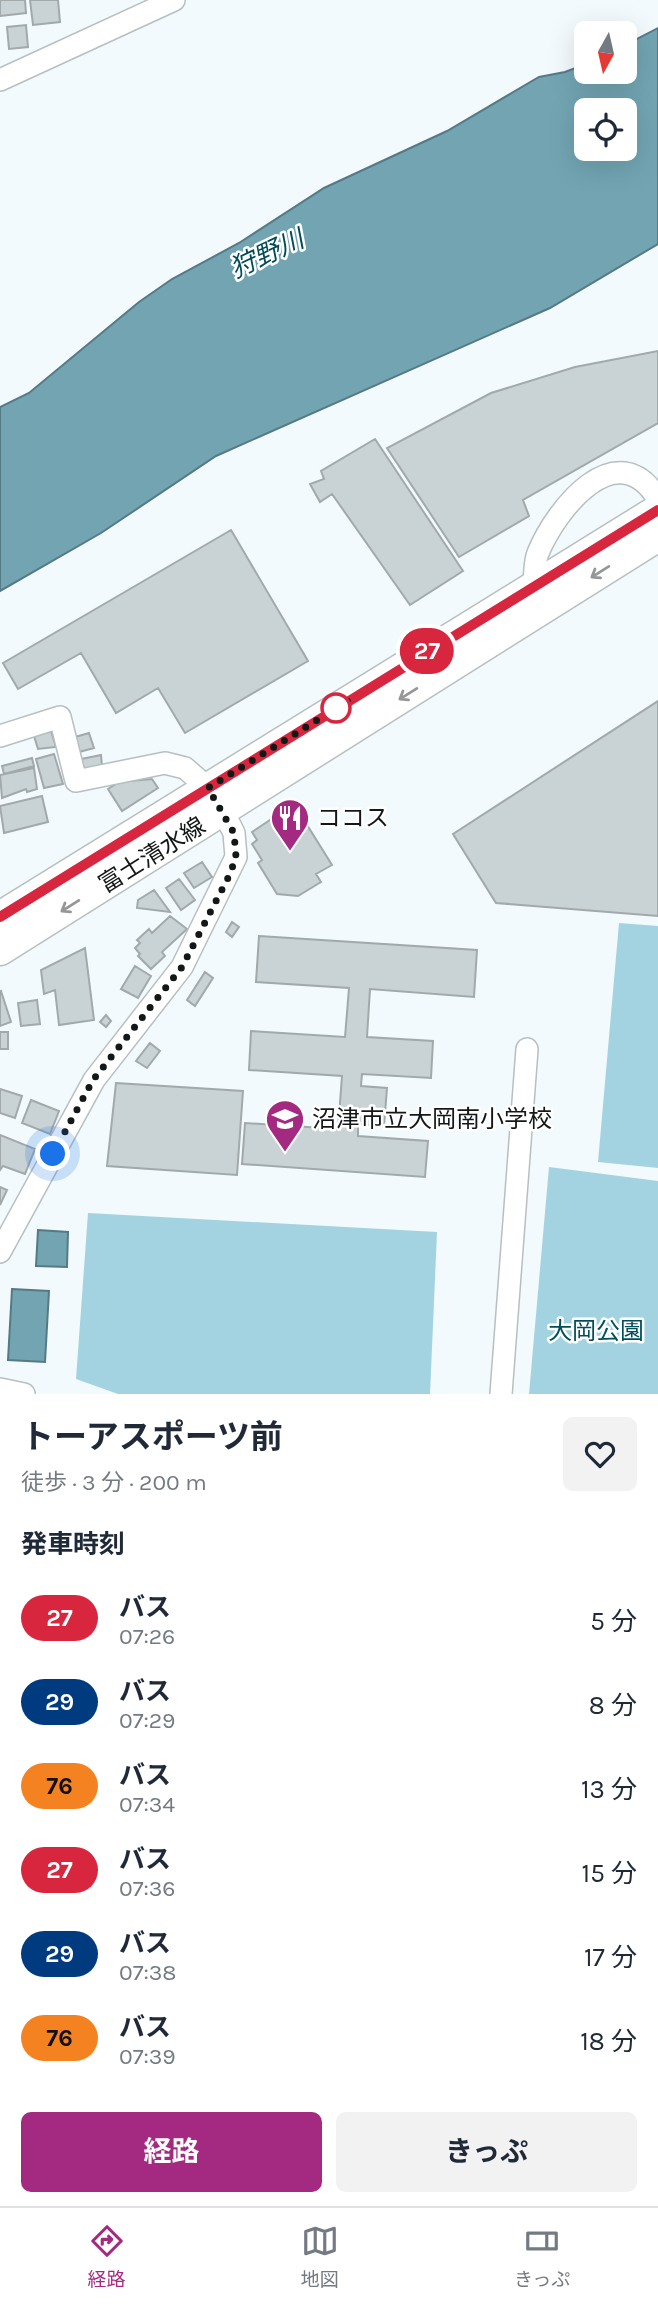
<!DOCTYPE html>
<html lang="ja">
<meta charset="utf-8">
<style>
body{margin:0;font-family:Karla,"Noto Sans JP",sans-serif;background:#f2f2f3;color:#1f2937;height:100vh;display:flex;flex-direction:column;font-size:26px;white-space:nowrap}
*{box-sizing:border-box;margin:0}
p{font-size:23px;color:#747a83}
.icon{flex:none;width:38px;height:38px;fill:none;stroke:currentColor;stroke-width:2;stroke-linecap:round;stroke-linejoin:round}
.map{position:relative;height:1394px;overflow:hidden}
.drawer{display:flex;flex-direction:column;background:#fff;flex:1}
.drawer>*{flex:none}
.badge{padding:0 14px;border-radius:23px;font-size:24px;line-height:46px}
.needle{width:46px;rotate:188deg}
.tools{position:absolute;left:574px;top:21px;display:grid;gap:14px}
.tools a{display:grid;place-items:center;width:63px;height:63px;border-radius:10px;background:#fff;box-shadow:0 7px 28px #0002;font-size:35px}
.you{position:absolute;width:35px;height:35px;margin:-18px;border:5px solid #fff;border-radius:50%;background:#1a73e8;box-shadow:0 0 0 10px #1a73e833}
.map>.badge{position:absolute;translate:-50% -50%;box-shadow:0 0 0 4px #fff}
h2{padding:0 21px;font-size:26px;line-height:63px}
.round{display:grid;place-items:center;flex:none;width:74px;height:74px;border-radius:10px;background:#f2f2f3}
.head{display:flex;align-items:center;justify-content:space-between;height:119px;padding:0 21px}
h1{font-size:33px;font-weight:700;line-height:52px}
.action{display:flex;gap:14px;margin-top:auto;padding:14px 21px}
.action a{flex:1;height:80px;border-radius:10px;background:#a42a81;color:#fff;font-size:28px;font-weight:700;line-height:80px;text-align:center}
.action a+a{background:#f2f2f3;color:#1f2937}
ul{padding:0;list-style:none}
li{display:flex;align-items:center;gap:21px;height:84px;padding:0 21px}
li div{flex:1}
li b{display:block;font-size:26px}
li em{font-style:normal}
li .badge{min-width:77px;font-weight:700;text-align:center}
.tabs{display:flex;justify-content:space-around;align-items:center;height:98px;border-top:2px solid #e0e1e3;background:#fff;font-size:19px;color:#747a83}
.tabs a{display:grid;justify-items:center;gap:4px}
.tabs .current{color:#a42a81}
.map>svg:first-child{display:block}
.green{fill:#a3d3e1}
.water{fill:#72a4b2;stroke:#567a84;stroke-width:2;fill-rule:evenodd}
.building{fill:#c9d2d4;stroke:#a1a9ab;stroke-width:2}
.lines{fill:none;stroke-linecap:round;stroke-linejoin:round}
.street-casing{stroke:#b7bfc1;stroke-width:24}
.secondary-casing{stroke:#b7bfc1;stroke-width:33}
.street{stroke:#fff;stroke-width:21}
.secondary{stroke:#fff;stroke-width:30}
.oneway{stroke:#959797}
.line-casing{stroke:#fff;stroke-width:16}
.line{stroke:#d7263d;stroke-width:10}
.walk{stroke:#141717;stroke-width:7;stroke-dasharray:0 12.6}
.stop-dot{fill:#fff;stroke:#d7263d;stroke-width:3.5}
.labels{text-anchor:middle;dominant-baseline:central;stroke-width:5;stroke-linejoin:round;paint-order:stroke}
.poi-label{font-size:24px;fill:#141717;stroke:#fff;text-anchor:start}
.street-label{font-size:24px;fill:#141717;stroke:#fff}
.park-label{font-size:24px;fill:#004d5c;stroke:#fff}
.water-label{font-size:26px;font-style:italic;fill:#004b5a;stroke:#fff}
</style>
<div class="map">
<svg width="658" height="1394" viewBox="0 0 658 1394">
<rect width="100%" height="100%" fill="#f2fafd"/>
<!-- green -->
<path class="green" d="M 619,923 L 658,926 L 658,1168 L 598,1162 Z
M 549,1167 L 658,1181 L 658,1394 L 529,1394 Z
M 88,1213 L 437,1232 L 430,1394 L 118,1394 L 76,1379 Z"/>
<!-- water -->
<path class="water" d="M 658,28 L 658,244 L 550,308 L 216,456 L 101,533 L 0,591 L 0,407 L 29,393 L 139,302 L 172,279 L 239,243 L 324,188 L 447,131 L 539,77 L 565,72 L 586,64 L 586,72 L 625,72 L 625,45 ZM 586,110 L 625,110 L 625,149 L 586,149 Z
M 38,1230 L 68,1232 L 67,1267 L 36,1266 Z
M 12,1289 L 49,1291 L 45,1362 L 8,1360 Z"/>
<!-- building -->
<path class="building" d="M 0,0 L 25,0 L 26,13 L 0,16 Z
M 30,0 L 58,0 L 60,22 L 33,25 Z
M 26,25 L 28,47 L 9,49 L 7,27 Z
M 658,351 L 658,423 L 523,500 L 529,516 L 459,557 L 387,448 L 491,393 L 575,367 Z
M 375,439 L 463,571 L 410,605 L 332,494 L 320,502 L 310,484 L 324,479 L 321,471 Z
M 231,530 L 308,661 L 185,733 L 158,688 L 116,713 L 81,653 L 18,689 L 3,663 Z
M 658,701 L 658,916 L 496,903 L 453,834 Z
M 51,731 L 56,747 L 38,749 L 34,736 Z
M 89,733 L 94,748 L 79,752 L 75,737 Z
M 54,754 L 63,784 L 44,788 L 36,759 Z
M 101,755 L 102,766 L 83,769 L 81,759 Z
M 32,758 L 34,766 L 4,774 L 2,766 Z
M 34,768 L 37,789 L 27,792 L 26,789 L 2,798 L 0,775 Z
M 152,779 L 158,788 L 122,811 L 108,789 L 119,782 Z
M 42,796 L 48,822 L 4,833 L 0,806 Z
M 294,804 L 332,865 L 316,874 L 321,882 L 298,896 L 277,894 L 258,863 L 262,860 L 252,844 L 257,840 L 252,832 Z
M 202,862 L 212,877 L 194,888 L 184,873 Z
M 179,879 L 195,900 L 181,910 L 166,888 Z
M 154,890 L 170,912 L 137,908 L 138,900 Z
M 170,916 L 187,929 L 162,952 L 165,956 L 151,969 L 138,956 L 140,954 L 135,948 L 140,943 L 137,940 L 149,929 L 152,933 Z
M 232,922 L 239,927 L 232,937 L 226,932 Z
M 259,936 L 477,950 L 474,997 L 370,989 L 367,1037 L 433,1041 L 431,1078 L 362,1074 L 361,1086 L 387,1088 L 384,1126 L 358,1124 L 358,1136 L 428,1141 L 425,1177 L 242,1164 L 245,1123 L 338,1129 L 342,1076 L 249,1070 L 251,1031 L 345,1037 L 349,988 L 256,982 Z
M 85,948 L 94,1020 L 59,1025 L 55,990 L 44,994 L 41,970 Z
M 135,966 L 151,976 L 138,998 L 121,989 Z
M 205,972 L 213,978 L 195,1006 L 187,1000 Z
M 1,991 L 11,1022 L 0,1026 L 0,992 Z
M 37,1000 L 40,1024 L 21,1026 L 18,1003 Z
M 106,1015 L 111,1021 L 106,1027 L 100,1022 Z
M 0,1032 L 8,1032 L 8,1049 L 0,1049 Z
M 150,1043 L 160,1051 L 147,1068 L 136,1061 Z
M 116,1083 L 243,1091 L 237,1175 L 107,1166 Z
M 0,1089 L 22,1096 L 15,1118 L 0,1113 Z
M 31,1100 L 59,1111 L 50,1134 L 22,1123 Z
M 0,1135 L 35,1149 L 25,1174 L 3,1166 L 0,1170 Z
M 0,1187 L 7,1190 L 0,1205 Z"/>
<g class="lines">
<!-- street casing -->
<g class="street-casing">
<path id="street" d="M 0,80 L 174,0
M 534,585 C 535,575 534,562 538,553 C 556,509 617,432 658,499
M 0,736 L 60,717 L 76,781 L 165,763 L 185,768 L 208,788 L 223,811 L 234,833 L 236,857 L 182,967 L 94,1080 L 0,1252
M 0,1389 L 24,1394
M 501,1394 L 527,1049"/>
</g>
<!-- secondary casing -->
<g class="secondary-casing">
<path id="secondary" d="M 0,917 L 658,510
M 0,950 L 658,536"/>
</g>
<!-- street -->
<use href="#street" class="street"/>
<!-- secondary -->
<use href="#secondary" class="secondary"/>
</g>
<!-- one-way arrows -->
<defs><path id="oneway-shaft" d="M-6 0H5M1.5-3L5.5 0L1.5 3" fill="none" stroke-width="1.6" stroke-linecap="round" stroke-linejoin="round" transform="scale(1.75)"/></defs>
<g class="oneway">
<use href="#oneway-shaft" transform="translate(600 572) rotate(148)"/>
<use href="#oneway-shaft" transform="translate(408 694) rotate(148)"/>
<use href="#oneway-shaft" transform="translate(70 906) rotate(148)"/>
</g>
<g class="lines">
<!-- line casing -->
<g class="line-casing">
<path id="line" d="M 0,917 L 658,510"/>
</g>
<!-- line -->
<use href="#line" class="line"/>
<!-- walk -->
<path class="walk" d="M 53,1154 L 93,1080 L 182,967 L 230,874 L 236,857 L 234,833 L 208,788 L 348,701 L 336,708"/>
</g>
<!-- icons -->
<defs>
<g id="restaurant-pin" transform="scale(2.0125)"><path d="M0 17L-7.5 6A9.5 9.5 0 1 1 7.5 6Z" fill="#a42a81" stroke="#fff"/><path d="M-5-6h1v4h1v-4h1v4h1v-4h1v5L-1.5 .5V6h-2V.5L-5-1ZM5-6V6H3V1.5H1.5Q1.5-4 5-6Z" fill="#fff"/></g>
<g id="school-pin" transform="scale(2.0125)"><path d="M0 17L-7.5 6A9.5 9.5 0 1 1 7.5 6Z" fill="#a42a81" stroke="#fff"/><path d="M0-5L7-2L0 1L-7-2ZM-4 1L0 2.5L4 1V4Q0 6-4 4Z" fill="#fff"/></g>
</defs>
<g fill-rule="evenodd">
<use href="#restaurant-pin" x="290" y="818"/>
<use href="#school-pin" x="285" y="1119"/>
</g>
<!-- markers -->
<circle class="stop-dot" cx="336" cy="708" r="14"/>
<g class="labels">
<!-- poi labels -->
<g class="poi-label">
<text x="317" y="818">ココス</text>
<text x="312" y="1119">沼津市立大岡南小学校</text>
</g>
<!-- street labels -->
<g class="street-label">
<text transform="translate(152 855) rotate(-32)">富士清水線</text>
</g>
<!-- park labels -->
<g class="park-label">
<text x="596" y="1331">大岡公園</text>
</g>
<!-- water labels -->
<g class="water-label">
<text transform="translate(267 254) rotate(-25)">狩野川</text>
</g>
</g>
</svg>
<div class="tools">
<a><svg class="needle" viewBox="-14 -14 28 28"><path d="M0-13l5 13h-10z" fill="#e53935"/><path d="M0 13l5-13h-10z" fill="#747a83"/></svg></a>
<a><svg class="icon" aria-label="locate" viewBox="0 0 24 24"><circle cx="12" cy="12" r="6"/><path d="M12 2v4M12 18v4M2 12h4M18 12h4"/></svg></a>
</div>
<div class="you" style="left:53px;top:1154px"></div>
<b class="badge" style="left:427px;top:651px;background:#d7263d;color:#fff">27</b>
</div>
<section class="drawer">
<div class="head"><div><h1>トーアスポーツ前</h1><p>徒歩 · 3 分 · 200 m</p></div><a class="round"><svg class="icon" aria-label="heart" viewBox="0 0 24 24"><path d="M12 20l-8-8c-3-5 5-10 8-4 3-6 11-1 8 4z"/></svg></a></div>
<h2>発車時刻</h2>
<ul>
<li><span class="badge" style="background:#d7263d;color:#fff">27</span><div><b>バス</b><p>07:26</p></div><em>5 分</em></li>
<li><span class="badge" style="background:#003b80;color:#fff">29</span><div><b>バス</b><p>07:29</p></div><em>8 分</em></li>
<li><span class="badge" style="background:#f58220;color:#111">76</span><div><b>バス</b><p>07:34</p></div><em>13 分</em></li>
<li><span class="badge" style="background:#d7263d;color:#fff">27</span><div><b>バス</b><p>07:36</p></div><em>15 分</em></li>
<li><span class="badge" style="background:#003b80;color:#fff">29</span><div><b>バス</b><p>07:38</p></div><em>17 分</em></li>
<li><span class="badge" style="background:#f58220;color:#111">76</span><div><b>バス</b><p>07:39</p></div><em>18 分</em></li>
</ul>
<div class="action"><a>経路</a><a>きっぷ</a></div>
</section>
<nav class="tabs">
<a class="current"><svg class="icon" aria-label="directions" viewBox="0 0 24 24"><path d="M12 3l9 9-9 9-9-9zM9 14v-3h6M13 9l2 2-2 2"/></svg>経路</a>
<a><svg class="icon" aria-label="map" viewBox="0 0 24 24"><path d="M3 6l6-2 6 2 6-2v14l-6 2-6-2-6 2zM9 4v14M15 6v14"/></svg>地図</a>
<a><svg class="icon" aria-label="tickets" viewBox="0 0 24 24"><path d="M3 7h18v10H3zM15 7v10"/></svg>きっぷ</a>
</nav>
